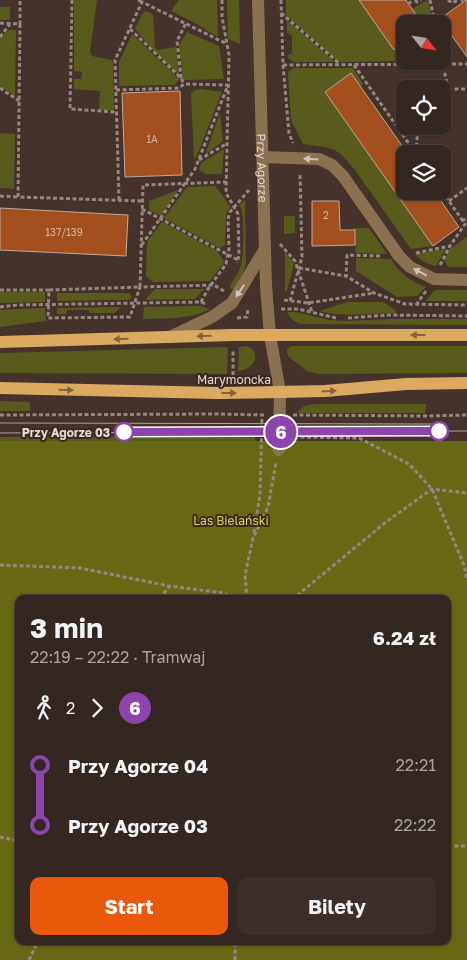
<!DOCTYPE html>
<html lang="pl">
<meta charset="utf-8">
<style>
body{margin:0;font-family:"Golos Text",sans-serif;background:#3c2e29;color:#f1f3f6;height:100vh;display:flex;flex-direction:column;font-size:19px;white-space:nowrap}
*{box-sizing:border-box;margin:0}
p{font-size:16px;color:#a9a5a5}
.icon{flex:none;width:28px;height:28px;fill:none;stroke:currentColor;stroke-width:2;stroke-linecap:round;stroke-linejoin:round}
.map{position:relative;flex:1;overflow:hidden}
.panel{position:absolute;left:15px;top:595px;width:436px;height:350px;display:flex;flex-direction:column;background:#342620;border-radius:10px;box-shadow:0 1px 4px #0004,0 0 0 1px #4e433e}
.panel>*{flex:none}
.badge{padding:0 10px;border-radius:16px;font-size:18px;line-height:32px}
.needle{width:32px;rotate:120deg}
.fabs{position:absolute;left:396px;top:15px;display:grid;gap:10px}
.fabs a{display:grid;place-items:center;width:55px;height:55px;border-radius:10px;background:#342620;box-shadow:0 1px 4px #0004,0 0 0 1px #4e433e;font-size:25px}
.map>.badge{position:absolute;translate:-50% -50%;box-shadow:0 0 0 2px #fff}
.legs{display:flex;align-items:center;gap:8px;height:55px;padding:0 15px;font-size:16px}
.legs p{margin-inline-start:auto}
.headline{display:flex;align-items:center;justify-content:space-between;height:85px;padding:0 15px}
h1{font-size:28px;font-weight:700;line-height:38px}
.action{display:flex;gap:10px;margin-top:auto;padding:10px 15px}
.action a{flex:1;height:58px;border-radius:10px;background:#ea580c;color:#fff;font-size:20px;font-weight:700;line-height:58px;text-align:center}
.action a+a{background:#3c2e29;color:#f1f3f6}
ul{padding:0 15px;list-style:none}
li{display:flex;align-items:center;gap:18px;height:60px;font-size:19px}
li i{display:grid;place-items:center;width:8px;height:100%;margin:0 6px;background:currentColor}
li i::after{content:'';width:12px;height:12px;margin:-6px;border:4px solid;border-radius:50%;background:#342620}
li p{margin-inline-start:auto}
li:first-child i{background:linear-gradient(#0000 50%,currentColor 0)}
li:last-child i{background:linear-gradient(currentColor 50%,#0000 0)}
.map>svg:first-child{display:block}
.green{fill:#595b1c}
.forest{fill:#666814;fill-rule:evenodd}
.building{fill:#a34e1d;stroke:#bfa99e}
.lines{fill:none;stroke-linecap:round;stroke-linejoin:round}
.path{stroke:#958680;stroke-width:3;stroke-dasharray:4 2.5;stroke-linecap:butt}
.minor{stroke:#8a7250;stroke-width:12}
.major{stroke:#dbaa60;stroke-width:12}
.tram{stroke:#b0a29b;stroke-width:1}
.oneway{fill:#d1c3b7}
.oneway2{fill:#83633d}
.line-1-casing{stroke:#fff;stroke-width:11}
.line-1{stroke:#8e44ad;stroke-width:8}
.stop-1-dot{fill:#fff;stroke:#8e44ad;stroke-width:2.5}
.labels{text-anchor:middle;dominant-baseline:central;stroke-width:4;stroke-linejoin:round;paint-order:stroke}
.number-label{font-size:10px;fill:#d3b5a4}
.street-label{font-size:12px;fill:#e3d7d1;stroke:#3b2921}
.stop-label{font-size:12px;font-weight:bold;fill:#e3d7d1;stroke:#3b2921;text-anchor:end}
.park-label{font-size:12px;fill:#d7db52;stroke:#3b2921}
</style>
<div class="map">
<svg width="467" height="960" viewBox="0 0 467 960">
<rect width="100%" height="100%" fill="#45332b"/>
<!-- green -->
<path class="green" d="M 74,0 L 97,0 L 90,52 L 92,56 L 111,60 L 113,62 L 114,110 L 99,110 L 100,91 L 74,89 L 74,79 L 81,79 L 82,72 L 74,71 Z
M 179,0 L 217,0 L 218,37 L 195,23 L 171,11 Z
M 227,0 L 239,0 L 240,44 L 228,39 Z
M 286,0 L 359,0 L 394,50 L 405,42 L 405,61 L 339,62 L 286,15 Z
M 428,0 L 433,24 L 422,24 L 412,9 Z
M 0,7 L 10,7 L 10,20 L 0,20 Z
M 146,11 L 153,14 L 155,48 L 157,50 L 176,47 L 179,75 L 153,50 L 135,29 L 142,14 Z
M 287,20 L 335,62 L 294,62 L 288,58 L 288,55 L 292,54 L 292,35 L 287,33 Z
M 8,30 L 16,30 L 15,96 L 0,86 L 0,39 Z
M 187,32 L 219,46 L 224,79 L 183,80 L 179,45 Z
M 132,34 L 179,79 L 175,85 L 119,86 L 119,62 Z
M 293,68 L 353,68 L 363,84 L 361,87 L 351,73 L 325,92 L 433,246 L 411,249 L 355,170 L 342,155 L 335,150 L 325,147 L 303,144 L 291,120 L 288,72 Z
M 202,89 L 222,92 L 196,158 L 194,158 L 191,93 L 195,90 Z
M 220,113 L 223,141 L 205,155 Z
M 0,133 L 15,134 L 14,189 L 0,188 Z
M 224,149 L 222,174 L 206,174 L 199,170 L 201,163 Z
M 215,186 L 223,196 L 230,207 L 226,214 L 225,245 L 220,248 L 164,218 L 187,187 Z
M 178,190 L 161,216 L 149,210 L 149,201 Z
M 245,200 L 246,264 L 243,273 L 234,290 L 230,288 C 231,281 238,275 240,268 C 244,259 244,223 242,213 C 242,211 240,207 239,205 Z
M 284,216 L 295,216 L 295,233 L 284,234 Z
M 162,222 L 217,251 L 224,261 L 223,264 L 210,281 L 153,282 L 146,276 L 147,242 Z
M 353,228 L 369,228 L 387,254 L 355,253 L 356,246 L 354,246 L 355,230 L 353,230 Z
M 467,237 L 467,267 L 448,267 L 444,259 L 450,249 Z
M 446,249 L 436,266 C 428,264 420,261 415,254 Z
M 285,251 L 294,264 L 287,290 L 285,292 Z
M 356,258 L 391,259 C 400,274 410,281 426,287 L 417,296 L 397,297 L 356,271 Z
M 155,289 L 204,289 L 195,299 L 145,300 Z
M 435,290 L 467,290 L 467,301 L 425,301 Z
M 0,292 L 45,292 L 45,302 L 0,303 Z
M 57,293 L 129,293 L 132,297 L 128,300 L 57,301 Z
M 347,302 L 383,302 L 395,310 L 396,313 C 372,313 342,318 320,311 Z
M 194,306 L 201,306 L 210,309 C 189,320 166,318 143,319 L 144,307 Z
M 121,307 L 115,313 L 89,313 L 89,310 L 67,310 L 66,314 L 57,314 L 57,308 Z
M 45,308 L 46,321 L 0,327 L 0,310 L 16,309 Z
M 287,312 L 296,312 L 329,320 L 345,321 L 390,319 L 467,319 L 467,325 L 301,324 C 294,322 290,318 287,312 Z
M 247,346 C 254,349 256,353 255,360 C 251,367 246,370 238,371 L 239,347 Z
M 290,346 L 467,346 L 467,373 L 318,374 L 307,371 L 289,357 L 287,353 L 287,350 Z
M 228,347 L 227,374 L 0,373 L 0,353 Z
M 0,401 L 30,402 L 30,411 L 0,411 Z
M 316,404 L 426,404 L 425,413 L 297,413 C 302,406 307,405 316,404 Z
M 255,436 L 255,441 L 0,441 L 0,437 Z"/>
<!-- forest -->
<path class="forest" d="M 0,441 L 467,441 L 467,960 L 0,960 ZM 19,599 L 448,599 L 448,941 L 19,941 Z"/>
<!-- building -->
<path class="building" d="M 359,0 L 406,0 L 422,24 L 405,24 L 405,42 L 394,50 Z
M 466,0 L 467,0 L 467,57 L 440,19 Z
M 351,73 L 405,150 L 405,191 L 434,191 L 459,227 L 433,246 L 325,92 Z
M 180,91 L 182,175 L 125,177 L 122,93 Z
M 312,201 L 339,201 L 340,230 L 355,230 L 355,245 L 312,246 Z
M 0,208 L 128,215 L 126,256 L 0,250 Z"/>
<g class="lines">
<!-- path -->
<path class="path" d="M 72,0 L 70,109 L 116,112
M 138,0 L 142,2
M 222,0 L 222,17 L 229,55 L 226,193 L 238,214 L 239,255 L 237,263
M 281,0 L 283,65 L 289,133 L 293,143
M 415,0 L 417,2 L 421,0
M 430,0 L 435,24
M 448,0 L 452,3 L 458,0
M 461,0 L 463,1
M 408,4 L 413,0
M 281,13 L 340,64
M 0,23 L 20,24 L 20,0
M 20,24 L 18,197 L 142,201
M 130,29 L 181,78 L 184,84
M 0,37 L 10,24
M 442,60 L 448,89 L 442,92
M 283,65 L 467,64
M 354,65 L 416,154
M 181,78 L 177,41 L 186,23
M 0,88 L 19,101
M 448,89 L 467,89
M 116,90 L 179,88 L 184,84 L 228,85 L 195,169 L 141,246
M 416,153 L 418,126
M 199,160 L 226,144
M 0,196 L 18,197
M 119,200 L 115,60 L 142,2 L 227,44
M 449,201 L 467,188
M 142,209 L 238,260
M 462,221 L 467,218
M 280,244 L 295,261 L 312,312
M 416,253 L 450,246 L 465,224 L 442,191
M 380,256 L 347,255 L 346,276 L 374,293 L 405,304 L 467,305
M 440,265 L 450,246
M 299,268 L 346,276
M 0,290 L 49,290
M 224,291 L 214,285 L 140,287 L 130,317 L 48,318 L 49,290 L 140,287 L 143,185 L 226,182
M 284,300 L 308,303 L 374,293
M 290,301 L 302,257 L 300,173
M 201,302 L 208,289 L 226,264 L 229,249 L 228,219 L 230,212 L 249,190
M 416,305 L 426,291
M 0,307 L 18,305 L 200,302 L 206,304
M 281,309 L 298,309 L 336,318
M 237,318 L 247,317 L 248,308
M 348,318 L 389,315 L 467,316
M 233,375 L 233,349
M 0,415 L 215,414 L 266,415
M 293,415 L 426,416 L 467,415
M 294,437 L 359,438 L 409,464 L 432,489 L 464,565 L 467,579
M 254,533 L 260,494 L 262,415
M 0,565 L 80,568 L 169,586 L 224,593 L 234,599
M 160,599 L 169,586
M 247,599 L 245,575 L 253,538 L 268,507 L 276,463
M 292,599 L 300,593 L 386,522 L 432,489 L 467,493
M 0,837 L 19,841
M 448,846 L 467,846
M 29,960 L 38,941
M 235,960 L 235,941"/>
<!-- minor -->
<g class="minor">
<path id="s1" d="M 258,0 L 266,286 L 270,335 L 280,392 L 279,450"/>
<path d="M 262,157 L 319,159 L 332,165 L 343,176 L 399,256 L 410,267 L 434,279 L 467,280"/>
<path d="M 170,337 L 212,317 L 232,303 L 265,249"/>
</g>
<!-- major -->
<path class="major" d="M 0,342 L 233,335 L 467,335
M 0,388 L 217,393 L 280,392 L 325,391 L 406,384 L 467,383"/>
<!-- tram -->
<path class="tram" d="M 0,423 L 442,424
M 0,433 L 467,431"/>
</g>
<!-- one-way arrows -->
<defs><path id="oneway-solid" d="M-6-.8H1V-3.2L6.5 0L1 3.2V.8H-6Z" transform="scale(1.25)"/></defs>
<g class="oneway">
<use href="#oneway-solid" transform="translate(311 159) rotate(-176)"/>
<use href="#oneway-solid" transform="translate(420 272) rotate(-152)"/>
<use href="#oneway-solid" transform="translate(240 291) rotate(123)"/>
</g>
<g class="oneway2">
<use href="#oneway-solid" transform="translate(418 335) rotate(180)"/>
<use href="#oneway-solid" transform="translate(204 336) rotate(178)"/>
<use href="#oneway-solid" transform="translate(121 339) rotate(178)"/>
<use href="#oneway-solid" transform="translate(66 390) rotate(1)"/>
<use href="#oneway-solid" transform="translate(329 391) rotate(-4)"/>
<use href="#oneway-solid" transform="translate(229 393)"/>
</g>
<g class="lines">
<!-- line-1 casing -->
<g class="line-1-casing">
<path id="line-1" d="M 124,432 L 439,431"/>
</g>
<!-- line-1 -->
<use href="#line-1" class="line-1"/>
</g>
<!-- markers -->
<g class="stop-1-dot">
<circle cx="439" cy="431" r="9"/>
<circle cx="124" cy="432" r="9"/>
</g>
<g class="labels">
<!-- number labels -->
<g class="number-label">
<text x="152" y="139">1A</text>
<text x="326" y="215">2</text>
<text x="64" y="232">137/139</text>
</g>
<!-- street labels -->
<g class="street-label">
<text stroke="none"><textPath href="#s1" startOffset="168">Przy Agorze</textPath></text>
<text x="234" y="379">Marymoncka</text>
</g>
<!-- stop labels -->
<g class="stop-label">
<text x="110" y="432">Przy Agorze 03</text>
</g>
<!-- park labels -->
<g class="park-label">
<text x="231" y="520">Las Bielański</text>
</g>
</g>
</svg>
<div class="fabs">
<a><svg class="needle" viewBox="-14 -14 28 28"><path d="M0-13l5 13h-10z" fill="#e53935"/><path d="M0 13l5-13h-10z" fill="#a9a5a5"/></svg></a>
<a><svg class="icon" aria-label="locate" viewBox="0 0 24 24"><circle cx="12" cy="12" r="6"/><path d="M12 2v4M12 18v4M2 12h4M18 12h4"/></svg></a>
<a><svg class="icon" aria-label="layers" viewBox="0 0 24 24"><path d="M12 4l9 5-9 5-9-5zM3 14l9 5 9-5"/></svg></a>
</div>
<b class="badge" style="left:281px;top:432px;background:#8e44ad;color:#fff">6</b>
<section class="panel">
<div class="headline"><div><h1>3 min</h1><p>22:19 – 22:22 · Tramwaj</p></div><b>6.24 zł</b></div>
<div class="legs"><svg class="icon" aria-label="walk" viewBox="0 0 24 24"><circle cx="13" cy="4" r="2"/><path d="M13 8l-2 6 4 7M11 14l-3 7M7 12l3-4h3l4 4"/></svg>2<svg class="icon" aria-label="forward" viewBox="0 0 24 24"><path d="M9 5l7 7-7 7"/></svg><b class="badge" style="background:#8e44ad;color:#fff">6</b></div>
<ul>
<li><i style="color:#8e44ad"></i><b>Przy Agorze 04</b><p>22:21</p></li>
<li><i style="color:#8e44ad"></i><b>Przy Agorze 03</b><p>22:22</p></li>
</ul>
<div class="action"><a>Start</a><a>Bilety</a></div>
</section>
</div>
